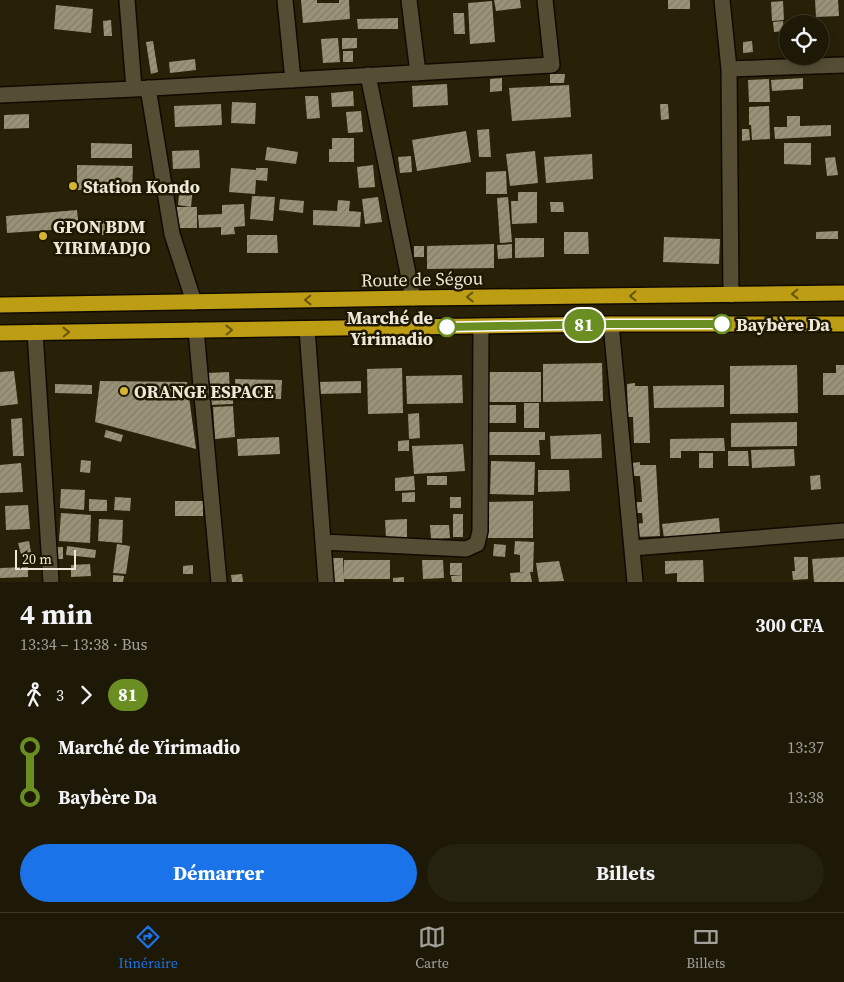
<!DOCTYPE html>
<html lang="fr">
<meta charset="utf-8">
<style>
body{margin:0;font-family:"Source Serif 4",serif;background:#262210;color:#f1f3f6;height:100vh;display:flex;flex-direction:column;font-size:19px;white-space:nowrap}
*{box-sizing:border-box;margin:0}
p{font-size:16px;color:#a1a09b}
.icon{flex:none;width:28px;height:28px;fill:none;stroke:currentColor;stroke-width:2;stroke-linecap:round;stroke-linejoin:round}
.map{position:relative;height:582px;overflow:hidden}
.side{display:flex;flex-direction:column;background:#1e1906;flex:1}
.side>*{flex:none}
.badge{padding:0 10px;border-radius:16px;font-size:18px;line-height:32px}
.controls{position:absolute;left:779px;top:15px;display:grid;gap:10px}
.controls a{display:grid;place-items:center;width:50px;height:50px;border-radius:50%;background:#1e1906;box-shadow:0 2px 12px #0003,0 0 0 1px #3c3828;font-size:25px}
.scale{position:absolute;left:15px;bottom:12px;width:61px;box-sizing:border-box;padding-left:5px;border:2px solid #ede8da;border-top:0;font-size:14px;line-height:18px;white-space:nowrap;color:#ede8da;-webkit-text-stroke:4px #1e1801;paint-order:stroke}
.map>.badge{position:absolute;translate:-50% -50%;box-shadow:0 0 0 2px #fff}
.legs{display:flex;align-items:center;gap:8px;height:55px;padding:0 20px;font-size:16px}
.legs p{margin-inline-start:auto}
.head{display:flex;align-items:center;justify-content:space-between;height:85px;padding:0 20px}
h1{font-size:28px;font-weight:700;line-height:38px}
.cta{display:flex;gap:10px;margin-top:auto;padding:10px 20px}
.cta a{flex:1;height:58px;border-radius:30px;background:#1a73e8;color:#fff;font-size:20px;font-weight:700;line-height:58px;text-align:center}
.cta a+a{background:#262210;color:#f1f3f6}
ul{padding:0 20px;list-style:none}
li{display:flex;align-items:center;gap:18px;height:50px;font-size:19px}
li i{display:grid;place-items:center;width:8px;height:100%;margin:0 6px;background:currentColor}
li i::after{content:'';width:12px;height:12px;margin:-6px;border:4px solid;border-radius:50%;background:#1e1906}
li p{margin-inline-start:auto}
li:first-child i{background:linear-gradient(#0000 50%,currentColor 0)}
li:last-child i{background:linear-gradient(currentColor 50%,#0000 0)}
.tab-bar{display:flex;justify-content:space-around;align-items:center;height:70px;border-top:1px solid #3c3828;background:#1e1906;font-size:14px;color:#a1a09b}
.tab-bar a{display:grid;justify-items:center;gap:2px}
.tab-bar .selected{color:#1a73e8}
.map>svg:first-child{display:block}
.building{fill:url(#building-hatch)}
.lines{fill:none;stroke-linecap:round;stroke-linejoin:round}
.minor-casing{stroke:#110a00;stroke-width:18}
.highway-casing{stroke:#110a00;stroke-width:18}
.minor{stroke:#554e35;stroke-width:15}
.highway{stroke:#bd9d13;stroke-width:15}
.oneway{stroke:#665409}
.line-1-casing{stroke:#fff;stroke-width:11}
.line-1{stroke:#6b8e23;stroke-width:8}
.poi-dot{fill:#d6b534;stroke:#1e1801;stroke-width:2}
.stop-1-dot{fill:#fff;stroke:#6b8e23;stroke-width:2.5}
.labels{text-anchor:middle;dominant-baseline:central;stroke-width:5;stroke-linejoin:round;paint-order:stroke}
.poi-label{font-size:18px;font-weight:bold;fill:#ede8da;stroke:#1e1801;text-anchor:start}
.street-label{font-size:18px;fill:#ede8da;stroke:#1e1801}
.stop-label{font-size:18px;font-weight:bold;fill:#ede8da;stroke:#1e1801;text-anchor:end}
</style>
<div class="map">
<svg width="844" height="582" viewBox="0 0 844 582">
<defs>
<pattern id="building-hatch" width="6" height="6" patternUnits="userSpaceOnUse" patternTransform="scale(1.25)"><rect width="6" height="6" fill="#9b9378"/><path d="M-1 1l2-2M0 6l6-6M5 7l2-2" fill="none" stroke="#827c68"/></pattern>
</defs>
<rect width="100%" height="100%" fill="#282108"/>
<!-- building -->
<path class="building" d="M 301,0 L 317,0 L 317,3 L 339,3 L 339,0 L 349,0 L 350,19 L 303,23 Z
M 494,0 L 520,0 L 521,8 L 496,11 Z
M 668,0 L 690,0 L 690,9 L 668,9 Z
M 815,0 L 838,0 L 839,16 L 816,17 Z
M 492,1 L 495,42 L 470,44 L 468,3 Z
M 783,1 L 784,20 L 772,21 L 771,2 Z
M 56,5 L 93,9 L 91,33 L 54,29 Z
M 453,13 L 464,13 L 465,34 L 454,34 Z
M 398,18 L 398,29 L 358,29 L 357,19 Z
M 111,20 L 112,36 L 104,36 L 103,21 Z
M 783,21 L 784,31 L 774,32 L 773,22 Z
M 820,36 L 827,36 L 827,49 L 820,49 Z
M 338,38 L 340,62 L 323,63 L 321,39 Z
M 342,38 L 357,38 L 357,48 L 342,49 Z
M 153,41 L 158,72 L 151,74 L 146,42 Z
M 752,41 L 753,52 L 743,53 L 743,42 Z
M 343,51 L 353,51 L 353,62 L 343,62 Z
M 195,59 L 196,70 L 170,73 L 169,62 Z
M 550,74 L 565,74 L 564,83 L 550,83 Z
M 502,78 L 502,91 L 490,92 L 490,79 Z
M 803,78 L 803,89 L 772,91 L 771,80 Z
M 769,79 L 770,102 L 749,102 L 748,80 Z
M 447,84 L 448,105 L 413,107 L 412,86 Z
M 569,85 L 571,117 L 512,121 L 509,88 Z
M 353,91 L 354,106 L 332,107 L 331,93 Z
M 305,96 L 318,96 L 320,118 L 307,119 Z
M 232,102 L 256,103 L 255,124 L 231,123 Z
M 221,104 L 222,125 L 175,127 L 174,106 Z
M 660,104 L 668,104 L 669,119 L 661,120 Z
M 769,106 L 770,139 L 752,140 L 751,125 L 749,125 L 749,107 Z
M 361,111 L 363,132 L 348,133 L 346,112 Z
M 29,114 L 29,128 L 4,129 L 4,115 Z
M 787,116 L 800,116 L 800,126 L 831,125 L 831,136 L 775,139 L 774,127 L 787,127 Z
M 489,129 L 491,157 L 479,157 L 477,130 Z
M 742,129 L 749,129 L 750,140 L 742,141 Z
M 466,131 L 471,162 L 417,171 L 412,140 Z
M 332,138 L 354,138 L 354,162 L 329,162 L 329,149 L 332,149 Z
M 91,143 L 132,144 L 132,158 L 91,158 Z
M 784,143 L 811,143 L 811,165 L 784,164 Z
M 267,147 L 298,152 L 296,164 L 265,160 Z
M 199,150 L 200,168 L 173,169 L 172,151 Z
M 535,151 L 538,183 L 510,186 L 506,154 Z
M 592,154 L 593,179 L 546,183 L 544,157 Z
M 411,156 L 412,172 L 400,173 L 398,157 Z
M 835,157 L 838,175 L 827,176 L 825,158 Z
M 77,165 L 133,166 L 132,190 L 77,190 Z
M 373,165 L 375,187 L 359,188 L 357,167 Z
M 231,168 L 256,170 L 256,168 L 268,168 L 267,181 L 256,180 L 255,194 L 229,192 Z
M 506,171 L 507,194 L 486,194 L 486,172 Z
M 180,186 L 193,188 L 191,207 L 178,205 Z
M 518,192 L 537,192 L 537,223 L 512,224 L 511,201 L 518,201 Z
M 252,196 L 275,197 L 273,221 L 250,219 Z
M 378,197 L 382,222 L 365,224 L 362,199 Z
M 508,197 L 512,242 L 500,243 L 497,198 Z
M 280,199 L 304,201 L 303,213 L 279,210 Z
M 338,200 L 350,201 L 349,211 L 361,212 L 360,227 L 313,225 L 313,210 L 337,211 Z
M 550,202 L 563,202 L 564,212 L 551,212 Z
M 244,204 L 245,226 L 234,227 L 235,234 L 221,235 L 221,227 L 199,228 L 198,215 L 222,214 L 222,205 Z
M 176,207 L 197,207 L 197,228 L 176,228 Z
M 77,210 L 79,228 L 7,233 L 6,216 Z
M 97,220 L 125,220 L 125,235 L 98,235 Z
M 838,231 L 838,239 L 816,239 L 816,232 Z
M 564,232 L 588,232 L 589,254 L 564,254 Z
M 247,235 L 277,235 L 278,253 L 247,253 Z
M 664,237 L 720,239 L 719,264 L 663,262 Z
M 515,238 L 544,238 L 544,257 L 515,258 Z
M 494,244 L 494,268 L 427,269 L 427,246 Z
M 512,244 L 512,258 L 498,259 L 497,245 Z
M 414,246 L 424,246 L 424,257 L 414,257 Z
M 602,363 L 603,401 L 543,402 L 543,364 Z
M 797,365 L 798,413 L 730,414 L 730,366 Z
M 836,365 L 844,365 L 844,395 L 823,395 L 823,373 L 836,373 Z
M 402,368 L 403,413 L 368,414 L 367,369 Z
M 14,371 L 18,404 L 0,406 L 0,372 Z
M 229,372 L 230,396 L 233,396 L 233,404 L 209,405 L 207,373 Z
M 486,372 L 541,372 L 541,402 L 486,402 Z
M 462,375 L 463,403 L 407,404 L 406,376 Z
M 235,379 L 282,380 L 281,399 L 236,399 Z
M 100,381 L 187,382 L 196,449 L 95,422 Z
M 361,381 L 361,393 L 316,394 L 316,382 Z
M 635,383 L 635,386 L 648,386 L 650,443 L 634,443 L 633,417 L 628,417 L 627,384 Z
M 55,384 L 92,385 L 92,394 L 55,393 Z
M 724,385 L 724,407 L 654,408 L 653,386 Z
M 524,403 L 539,403 L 539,428 L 524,428 Z
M 489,405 L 516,405 L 516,423 L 489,423 Z
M 233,406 L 235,437 L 215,439 L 213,407 Z
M 419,413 L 420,438 L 409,439 L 408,414 Z
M 22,418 L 24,456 L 13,456 L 11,419 Z
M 797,422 L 797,446 L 731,447 L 731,423 Z
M 106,430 L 123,435 L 121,442 L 104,437 Z
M 487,432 L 545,432 L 545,440 L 539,440 L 540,455 L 487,455 Z
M 601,434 L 602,458 L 551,459 L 550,436 Z
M 279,437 L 280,454 L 238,456 L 237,439 Z
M 724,438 L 725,451 L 681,451 L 681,458 L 670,458 L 670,439 Z
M 409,440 L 409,451 L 398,451 L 398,441 Z
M 463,444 L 465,471 L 414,474 L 412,446 Z
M 794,449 L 795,466 L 752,468 L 751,450 Z
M 728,451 L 748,451 L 749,466 L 728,466 Z
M 699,453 L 713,453 L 713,468 L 699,468 Z
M 81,460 L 91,461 L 90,473 L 80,472 Z
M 491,461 L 535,462 L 534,495 L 490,494 Z
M 640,462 L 640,465 L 656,465 L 660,536 L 637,537 L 636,524 L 643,523 L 642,513 L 632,513 L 632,502 L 642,502 L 640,476 L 633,476 L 632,463 Z
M 21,463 L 23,492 L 0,493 L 0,465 Z
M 538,470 L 569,470 L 570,491 L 538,492 Z
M 820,475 L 821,489 L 811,490 L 810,476 Z
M 414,476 L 415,490 L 395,491 L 395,478 Z
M 427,476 L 447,476 L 447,485 L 427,485 Z
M 61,489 L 85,490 L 84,510 L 60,508 Z
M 415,492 L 415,502 L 402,502 L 402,493 Z
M 115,497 L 131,498 L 130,511 L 114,510 Z
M 450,497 L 461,497 L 461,508 L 450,508 Z
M 89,499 L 107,500 L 107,511 L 89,511 Z
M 175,501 L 203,501 L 203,516 L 175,516 Z
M 533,501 L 533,538 L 484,538 L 484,502 Z
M 28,505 L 30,529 L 6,530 L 5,506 Z
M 61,513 L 91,515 L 90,543 L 59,541 Z
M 453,514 L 463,514 L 463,537 L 453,537 Z
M 719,518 L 720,532 L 664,538 L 662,524 Z
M 99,519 L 123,520 L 122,543 L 98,541 Z
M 407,519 L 407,537 L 386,538 L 385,520 Z
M 430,525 L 449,525 L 450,538 L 431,539 Z
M 29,541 L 31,552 L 21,554 L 18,543 Z
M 515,541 L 534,542 L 533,572 L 530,572 L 532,582 L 511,582 L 510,573 L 526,572 L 520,572 L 520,555 L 514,554 Z
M 117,544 L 130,546 L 126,574 L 113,573 Z
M 494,544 L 506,545 L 505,557 L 493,556 Z
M 67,546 L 96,550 L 95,558 L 66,555 Z
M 53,547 L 63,547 L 63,559 L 53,559 Z
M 794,557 L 808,557 L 808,579 L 793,580 L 792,571 L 795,571 Z
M 844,557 L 844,582 L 814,582 L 812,559 Z
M 329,558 L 343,558 L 343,577 L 344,560 L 390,560 L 390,579 L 344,579 L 344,582 L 330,582 Z
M 422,560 L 443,560 L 444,578 L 423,579 Z
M 703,560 L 704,582 L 677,582 L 677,573 L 665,574 L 665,561 Z
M 559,561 L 564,581 L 539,582 L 536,563 Z
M 450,563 L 462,563 L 462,575 L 450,575 Z
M 90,564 L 91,576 L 71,577 L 71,565 Z
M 193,565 L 193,574 L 183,574 L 183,566 Z
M 28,567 L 28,577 L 0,578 L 0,568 Z
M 242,574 L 243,582 L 232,582 L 231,575 Z
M 113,575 L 124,576 L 123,582 L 113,582 Z
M 462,575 L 462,582 L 452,582 L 451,576 Z
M 404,577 L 404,582 L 393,582 L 393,578 Z"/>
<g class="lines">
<!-- minor casing -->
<g class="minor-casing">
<path id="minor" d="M 127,0 L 134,89
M 285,0 L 293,80
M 409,0 L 418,73
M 722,0 L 729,69 L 731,295
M 729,69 L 844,65
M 368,75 L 413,298
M 148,88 L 172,234 L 194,302
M 0,95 L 134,89 L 552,65 L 545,0
M 611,324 L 635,582
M 307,329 L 326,582
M 196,330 L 219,582
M 35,332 L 51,582
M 323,542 L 466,549 L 477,544 L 480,531 L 481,326
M 632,548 L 844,531"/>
</g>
<!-- highway casing -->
<g class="highway-casing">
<path id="highway" d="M 0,305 L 413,298 L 844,293
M 0,333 L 611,324 L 844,324"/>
</g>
<!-- minor -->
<use href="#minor" class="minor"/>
<!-- highway -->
<use href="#highway" class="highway"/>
</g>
<!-- one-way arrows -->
<defs><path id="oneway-chevron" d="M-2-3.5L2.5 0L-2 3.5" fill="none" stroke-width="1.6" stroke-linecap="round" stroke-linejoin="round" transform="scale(1.25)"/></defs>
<g class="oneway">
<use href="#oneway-chevron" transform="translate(795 294) rotate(179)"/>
<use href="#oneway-chevron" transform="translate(633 296) rotate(179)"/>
<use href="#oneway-chevron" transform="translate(470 297) rotate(179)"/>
<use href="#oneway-chevron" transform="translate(308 300) rotate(179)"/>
<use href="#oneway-chevron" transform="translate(229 330) rotate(-1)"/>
<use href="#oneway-chevron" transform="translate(66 332) rotate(-1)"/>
</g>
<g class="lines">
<!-- line-1 casing -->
<g class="line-1-casing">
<path id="line-1" d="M 447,327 L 611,324 L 722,324"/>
</g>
<!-- line-1 -->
<use href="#line-1" class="line-1"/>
</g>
<!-- markers -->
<g class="poi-dot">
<circle cx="73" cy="186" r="5"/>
<circle cx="43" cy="236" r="5"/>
<circle cx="124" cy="391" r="5"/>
</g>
<g class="stop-1-dot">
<circle cx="722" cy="324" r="9"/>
<circle cx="447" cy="327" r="9"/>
</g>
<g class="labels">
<!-- poi labels -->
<g class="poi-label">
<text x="83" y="186">Station Kondo</text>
<text x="53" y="226">GPON BDM<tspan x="53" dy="21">YIRIMADJO</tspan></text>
<text x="134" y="391">ORANGE ESPACE</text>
</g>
<!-- street labels -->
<g class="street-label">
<text transform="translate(422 279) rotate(-1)">Route de Ségou</text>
</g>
<!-- stop labels -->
<g class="stop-label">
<text x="433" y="317">Marché de<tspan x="433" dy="21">Yirimadio</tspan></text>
<text x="736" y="324" text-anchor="start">Baybère Da</text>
</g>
</g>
</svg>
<div class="controls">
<a><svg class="icon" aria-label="locate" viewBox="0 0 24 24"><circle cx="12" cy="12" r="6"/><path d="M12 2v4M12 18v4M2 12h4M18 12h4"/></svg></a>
</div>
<div class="scale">20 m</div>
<b class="badge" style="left:584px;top:325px;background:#6b8e23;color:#fff">81</b>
</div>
<section class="side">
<div class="head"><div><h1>4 min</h1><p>13:34 – 13:38 · Bus</p></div><b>300 CFA</b></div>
<div class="legs"><svg class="icon" aria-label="walk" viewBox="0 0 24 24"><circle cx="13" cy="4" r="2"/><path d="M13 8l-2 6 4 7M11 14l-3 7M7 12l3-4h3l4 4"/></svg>3<svg class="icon" aria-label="forward" viewBox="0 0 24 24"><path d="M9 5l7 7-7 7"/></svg><b class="badge" style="background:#6b8e23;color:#fff">81</b></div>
<ul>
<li><i style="color:#6b8e23"></i><b>Marché de Yirimadio</b><p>13:37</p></li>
<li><i style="color:#6b8e23"></i><b>Baybère Da</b><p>13:38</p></li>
</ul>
<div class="cta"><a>Démarrer</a><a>Billets</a></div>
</section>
<nav class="tab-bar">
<a class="selected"><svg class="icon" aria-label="directions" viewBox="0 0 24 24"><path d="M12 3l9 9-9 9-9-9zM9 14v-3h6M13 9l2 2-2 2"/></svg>Itinéraire</a>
<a><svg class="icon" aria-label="map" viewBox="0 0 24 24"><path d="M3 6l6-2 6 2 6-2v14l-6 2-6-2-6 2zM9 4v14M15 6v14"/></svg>Carte</a>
<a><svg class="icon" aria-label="tickets" viewBox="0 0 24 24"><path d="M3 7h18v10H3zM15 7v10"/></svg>Billets</a>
</nav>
